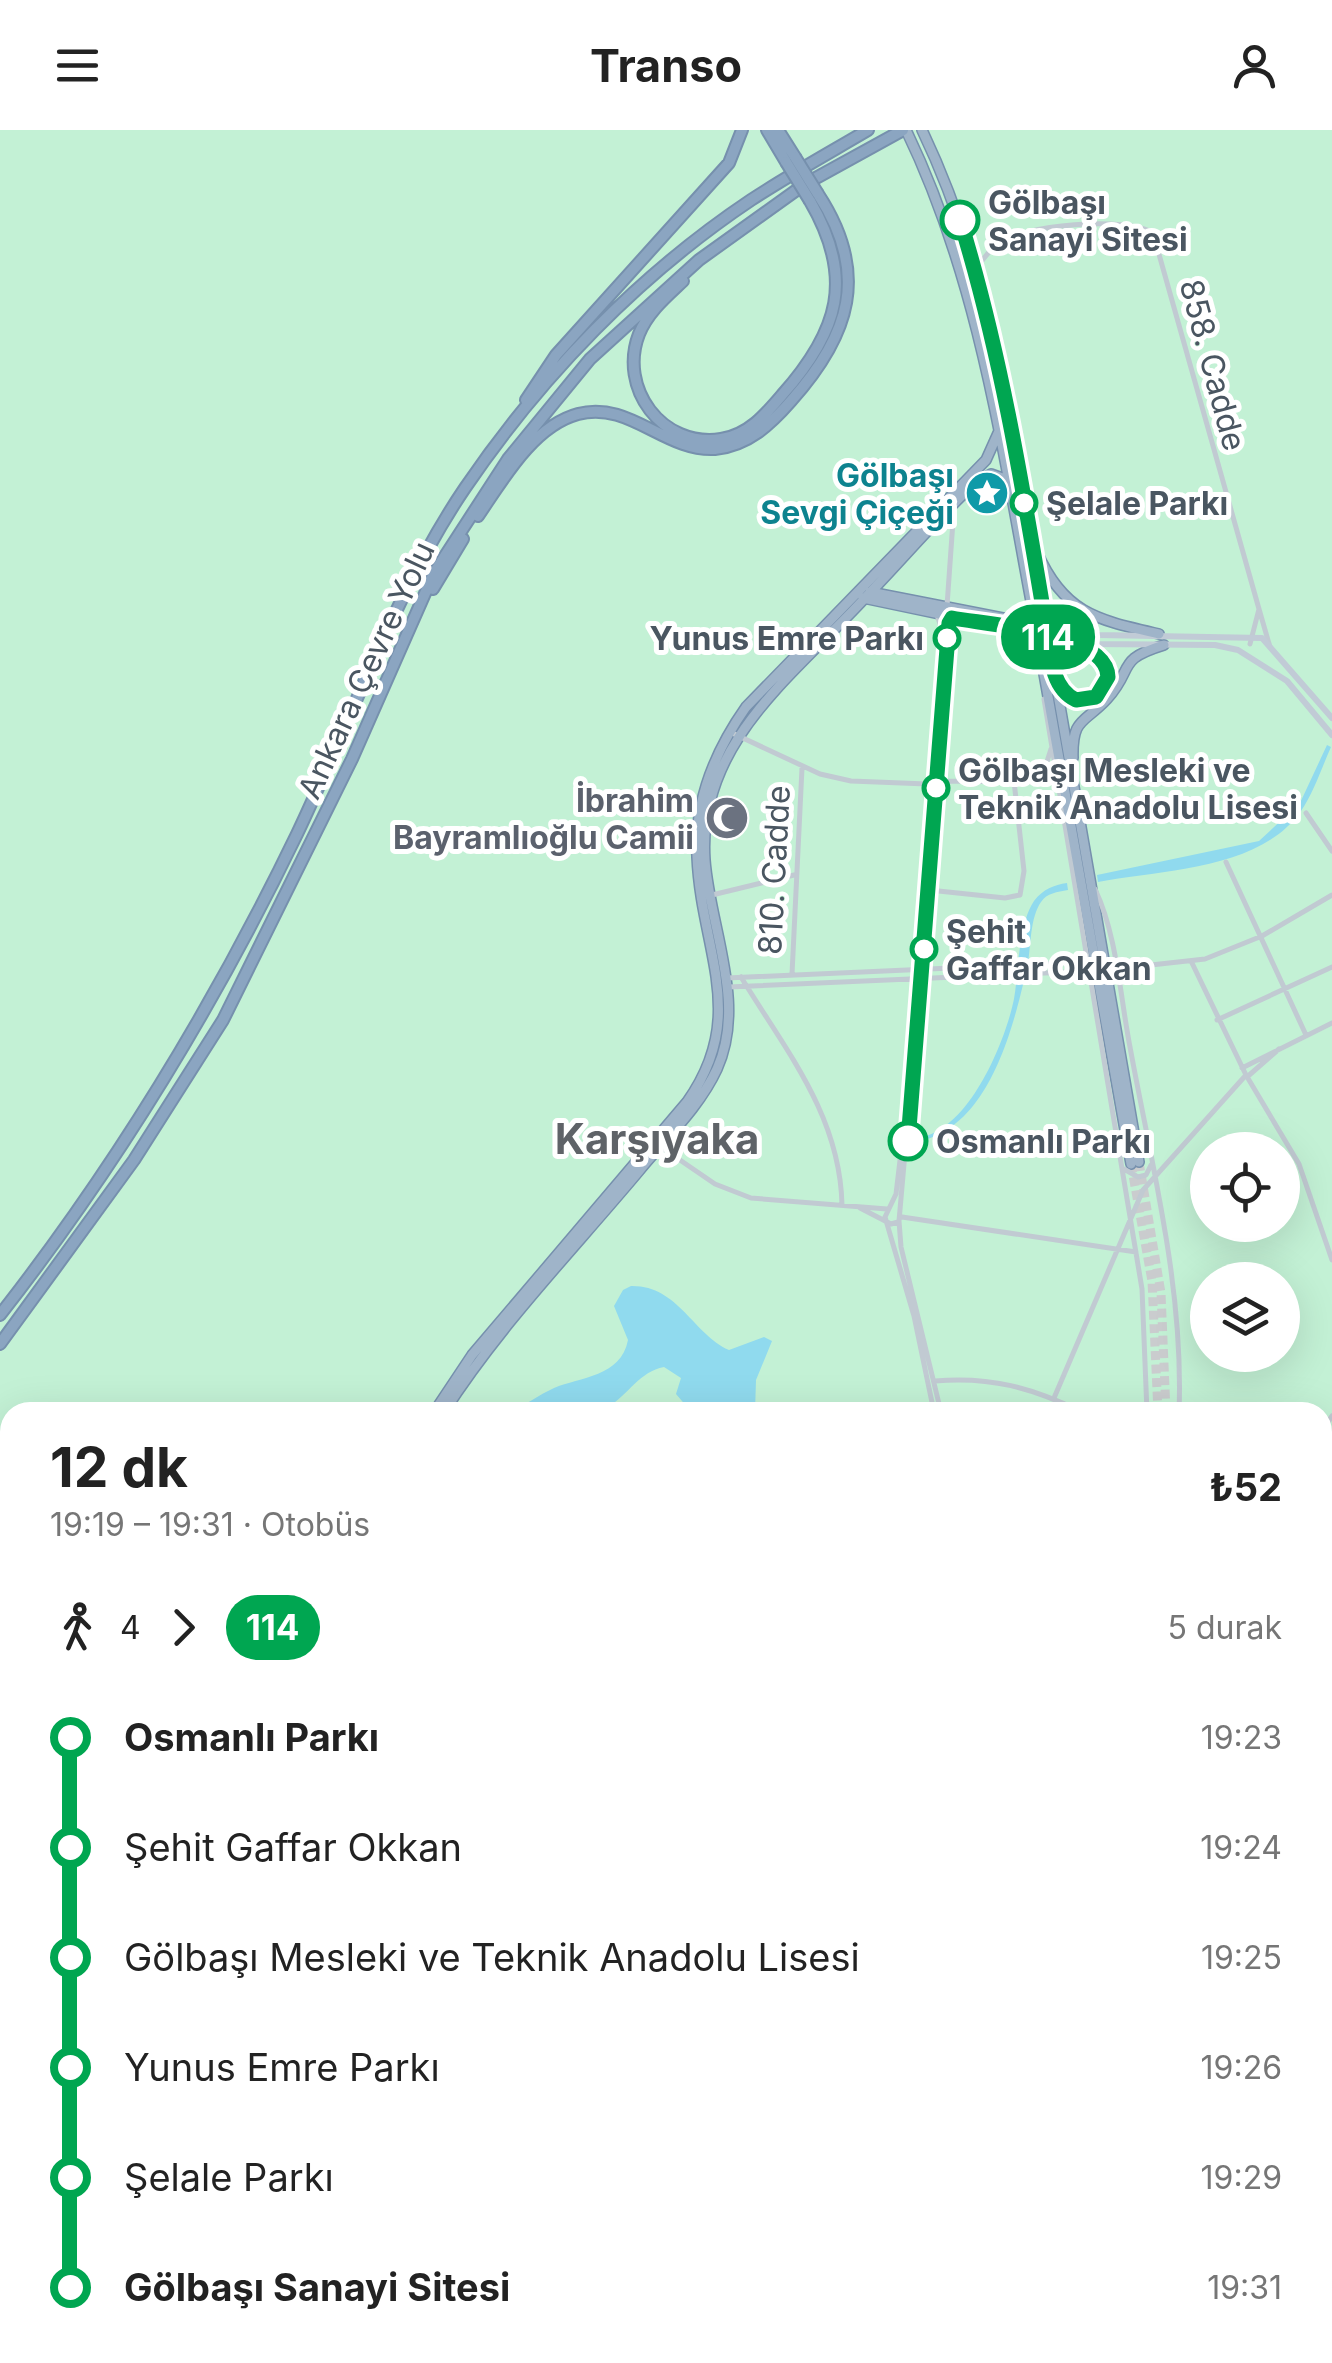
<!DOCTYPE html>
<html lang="tr">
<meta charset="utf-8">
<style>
body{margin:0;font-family:Inter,sans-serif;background:#f2f2f2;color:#222;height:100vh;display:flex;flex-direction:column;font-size:38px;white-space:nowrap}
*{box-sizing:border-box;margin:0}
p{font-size:32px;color:#767676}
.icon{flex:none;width:55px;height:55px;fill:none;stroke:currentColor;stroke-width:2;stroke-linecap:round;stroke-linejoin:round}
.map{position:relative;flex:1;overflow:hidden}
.details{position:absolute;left:0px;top:1272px;width:1332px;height:962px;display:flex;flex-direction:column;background:#fff;border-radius:30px 30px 0 0;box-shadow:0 10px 40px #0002}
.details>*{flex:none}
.badge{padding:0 20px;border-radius:32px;font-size:35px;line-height:65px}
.buttons{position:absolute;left:1190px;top:1002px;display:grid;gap:20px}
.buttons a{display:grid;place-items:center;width:110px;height:110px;border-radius:50%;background:#fff;box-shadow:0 10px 40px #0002;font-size:50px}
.map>.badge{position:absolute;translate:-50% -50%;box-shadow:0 0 0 5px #fff}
.legs{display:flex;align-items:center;gap:15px;height:110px;padding:0 50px;font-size:32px}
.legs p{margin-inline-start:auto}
.head{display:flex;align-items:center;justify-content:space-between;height:170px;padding:0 50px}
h1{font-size:55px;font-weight:700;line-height:75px}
ul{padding:0 50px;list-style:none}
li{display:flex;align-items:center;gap:35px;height:110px;font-size:38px}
li i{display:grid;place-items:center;width:15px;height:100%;margin:0 12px;background:currentColor}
li i::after{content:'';width:25px;height:25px;margin:-12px;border:8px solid;border-radius:50%;background:#fff}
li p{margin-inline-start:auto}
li:first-child i{background:linear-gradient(#0000 50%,currentColor 0)}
li:last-child i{background:linear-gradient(currentColor 50%,#0000 0)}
header{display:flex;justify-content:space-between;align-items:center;height:130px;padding:0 50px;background:#fff;font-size:45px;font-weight:700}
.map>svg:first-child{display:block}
.green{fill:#c3f1d5;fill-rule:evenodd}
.water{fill:#90daee}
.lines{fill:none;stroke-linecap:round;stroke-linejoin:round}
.river{stroke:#90daee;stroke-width:8}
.trunk-tunnel{stroke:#caccce;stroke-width:9;stroke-dasharray:9 4.5;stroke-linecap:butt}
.trunk-casing{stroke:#7690ad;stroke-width:12}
.motorway-casing{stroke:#7690ad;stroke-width:14}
.tertiary{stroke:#c1cad2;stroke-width:5}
.secondary{stroke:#c1cbd6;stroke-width:6}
.trunk{stroke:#9fb4c9;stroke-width:9}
.motorway{stroke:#8ba5c1;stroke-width:10}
.trunk-bridge-casing{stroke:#7690ad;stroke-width:12;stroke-linecap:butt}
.motorway-bridge-casing{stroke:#7690ad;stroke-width:14;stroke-linecap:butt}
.trunk-bridge{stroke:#9fb4c9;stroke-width:9}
.motorway-bridge{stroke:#8ba5c1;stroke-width:10}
.line-1-casing{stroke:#fff;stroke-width:22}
.line-1{stroke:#00a651;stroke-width:15}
.stop-1-dot{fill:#fff;stroke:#00a651;stroke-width:5}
.labels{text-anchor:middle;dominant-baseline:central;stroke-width:10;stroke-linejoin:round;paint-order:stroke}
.stop-label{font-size:32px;font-weight:bold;fill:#4a5661;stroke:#fff;text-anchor:start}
.street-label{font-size:32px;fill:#4a5661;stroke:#fff}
.culture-label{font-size:32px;font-weight:bold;fill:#0d838f;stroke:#fff;text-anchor:end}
.worship-label{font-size:32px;font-weight:bold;fill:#5b616d;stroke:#fff;text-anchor:end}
.district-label{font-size:42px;font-weight:bold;fill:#5f6368;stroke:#fff}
</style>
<header><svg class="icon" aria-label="menu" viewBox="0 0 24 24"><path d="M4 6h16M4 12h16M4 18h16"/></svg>Transo<svg class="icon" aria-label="person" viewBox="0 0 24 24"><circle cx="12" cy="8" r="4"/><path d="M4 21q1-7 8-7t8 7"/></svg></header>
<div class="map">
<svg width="1332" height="2233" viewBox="0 0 1332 2233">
<rect width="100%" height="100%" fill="#f5f3f3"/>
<!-- green -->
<path class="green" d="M 0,0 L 1332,0 L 1332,2233 L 0,2233 ZM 1208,1020 L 1282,1020 L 1282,1095 L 1208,1095 ZM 1208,1150 L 1282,1150 L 1282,1225 L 1208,1225 ZM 10,1282 L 1322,1282 L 1322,2225 L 10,2225 Z"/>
<!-- water -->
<path class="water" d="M 1327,615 L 1331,617 C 1322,637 1314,662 1301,681 C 1260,740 1162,740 1098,752 L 1097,745 L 1259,711 L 1300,673 Z
M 1067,753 L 1068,760 C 1057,762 1047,763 1041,772 C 1030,788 1031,815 1028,833 C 1014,895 990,1000 915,1012 L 915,1008 C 967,1005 1005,913 1014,869 C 1019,841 1018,795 1034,771 C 1043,759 1054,755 1067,753 Z
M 631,1156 C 678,1155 693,1204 729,1220 L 764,1207 L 772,1211 L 756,1250 L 755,1282 L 707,1282 L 705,1274 L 688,1278 L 676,1264 L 681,1248 L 664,1237 C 640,1241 628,1265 608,1277 C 585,1292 538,1283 512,1282 C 526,1274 539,1265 554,1258 C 580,1247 621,1247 628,1210 L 614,1176 L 623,1160 Z
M 237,2225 L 926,2225 L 929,2233 L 232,2233 Z"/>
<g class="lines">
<!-- river -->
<path class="river" d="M 1322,1550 L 1332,1552"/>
<!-- trunk-tunnel -->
<path class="trunk-tunnel" d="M 1139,1032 L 1161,1163 L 1166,1282
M 1131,1034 L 1152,1151 L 1158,1282"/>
<!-- trunk casing -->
<g class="trunk-casing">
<path id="trunk" d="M 906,0 C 979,151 1002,318 1033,482
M 922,0 C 994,150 1016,320 1044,482
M 1037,422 C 1064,484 1098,490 1159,504
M 870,462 L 1029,493
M 863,468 L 1030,503
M 1039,516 L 1131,1034
M 1050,518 L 1139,1032
M 1059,555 L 1068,566 L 1081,571 L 1104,560 L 1106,534 L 1084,513
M 1073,628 C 1072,587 1084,594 1107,569 C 1135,538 1115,530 1164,515
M 434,1282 L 472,1225 L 687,972 C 749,885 701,821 697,727 C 694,672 715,621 746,577 L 986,330 L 999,301
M 444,1282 C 499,1196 573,1120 639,1041 C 666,1008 699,978 717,939 C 747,873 710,798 705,730 C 697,613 794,545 865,468 C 902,430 936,389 975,353 L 991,344 L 1008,350
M 0,2111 L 10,2105
M 0,2122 L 10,2115
M 1016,2225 L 1016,2233
M 1028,2225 L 1028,2233"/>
</g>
<!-- motorway casing -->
<g class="motorway-casing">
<path id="motorway" d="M 767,0 L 786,32
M 778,0 L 795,27
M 683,151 C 666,167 648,182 639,204 C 618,258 662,318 721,309 C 748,305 765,285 782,265 C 839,201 855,148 810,71
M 526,270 L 556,225 L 729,33 L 742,0
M 478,386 C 502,351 533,296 578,284 C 629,270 665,322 715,319 C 748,316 771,294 791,271 C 850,205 870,143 818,64
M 433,459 L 463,409
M 0,1185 C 118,1034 214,876 297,704 C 351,591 395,461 465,358 C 541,246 639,145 751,70 C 789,45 829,23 868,0
M 0,1214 L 134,1030 L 223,890 L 352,629 L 434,443 L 508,329 L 590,229 L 699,130 L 805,54 L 903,0"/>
</g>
<!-- tertiary -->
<path class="tertiary" d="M 975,139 C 982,131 989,121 996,115 C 1021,94 1128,86 1153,103 L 1259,479
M 947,476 L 954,377
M 1250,514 L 1259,479 L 1270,517
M 1044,569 L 1142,1159 L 1147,1282
M 730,602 L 820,644 L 851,651 L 927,654
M 1030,648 L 1044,641 L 1051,619
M 937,651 L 1059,652
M 1306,683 L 1332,721
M 1226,732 L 1306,905
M 1095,759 C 1117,805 1120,866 1130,917 C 1152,1037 1184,1159 1179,1282
M 929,760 L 1005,768 L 1020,765 L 1024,741 L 1014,651
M 712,765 L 794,745
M 1192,833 L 1246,945 L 1299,1034 L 1332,1130
M 1115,839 L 1205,829 L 1262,806 L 1332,765
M 792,844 L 802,638
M 741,847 C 786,921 840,985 842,1075
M 727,848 L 1088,832
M 728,857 L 1090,841
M 1217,890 L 1332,837
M 1242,938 L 1332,893
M 1247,947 L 1279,919
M 658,1015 L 715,1054 L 751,1068 L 887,1079
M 1122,1038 L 1138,1047 L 1146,1045 L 1151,1035
M 860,1078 L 891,1094 L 898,1092
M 902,1087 L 1136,1122
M 935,1251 C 990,1246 1033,1258 1082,1282
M 1054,1268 L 1143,1060 L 1246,945
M 934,1282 L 914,1186 L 885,1087 L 896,1064 L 901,1022 L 941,497 L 937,485
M 941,1282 L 901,1117 L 899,1091 L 952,489
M 1322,1301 L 1332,1286
M 1322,1432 L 1332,1438
M 1322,1533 L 1332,1537
M 1322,1757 L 1332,1761
M 1322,1986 L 1332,1990
M 1322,1998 L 1332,2001"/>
<!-- secondary -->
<path class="secondary" d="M 1031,493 L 1099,505 L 1262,508 L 1332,588
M 1035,504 L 1094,514 L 1215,515 L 1238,520 L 1287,551 L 1332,605
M 0,1460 L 10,1471
M 1322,1610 L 1332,1588
M 1322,1636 L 1332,1613"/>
<!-- trunk -->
<use href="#trunk" class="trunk"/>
<!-- motorway -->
<use href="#motorway" class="motorway"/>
<!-- trunk-bridge casing -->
<g class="trunk-bridge-casing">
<path id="trunk-bridge" d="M 1033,482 L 1039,516
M 1044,482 L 1050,518"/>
</g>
<!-- motorway-bridge casing -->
<g class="motorway-bridge-casing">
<path id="motorway-bridge" d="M 795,27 L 818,64
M 786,32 L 810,71"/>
</g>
<!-- trunk-bridge -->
<use href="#trunk-bridge" class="trunk-bridge"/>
<!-- motorway-bridge -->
<use href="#motorway-bridge" class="motorway-bridge"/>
</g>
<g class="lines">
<!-- line-1 casing -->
<g class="line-1-casing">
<path id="line-1" d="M 908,1011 L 949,493 L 952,488 C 989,495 1107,502 1108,547 L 1096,567 L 1076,570 C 1050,558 1050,521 1046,496 C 1023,359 1001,223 960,90"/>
</g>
<!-- line-1 -->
<use href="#line-1" class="line-1"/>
</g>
<!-- icons -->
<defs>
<g id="sight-disc" transform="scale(2.25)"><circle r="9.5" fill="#0f9aa8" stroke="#fff"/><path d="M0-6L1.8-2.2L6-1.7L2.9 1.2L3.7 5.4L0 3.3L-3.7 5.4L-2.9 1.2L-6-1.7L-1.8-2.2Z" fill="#fff"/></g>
<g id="mosque-disc" transform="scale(2.25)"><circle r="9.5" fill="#6b7280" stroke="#fff"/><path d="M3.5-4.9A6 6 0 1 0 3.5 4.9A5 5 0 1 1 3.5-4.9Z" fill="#fff"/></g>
</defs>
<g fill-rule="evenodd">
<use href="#sight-disc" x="987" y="363"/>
<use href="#mosque-disc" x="727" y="688"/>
</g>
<!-- markers -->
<g class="stop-1-dot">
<circle cx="960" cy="90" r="18"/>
<circle cx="1024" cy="373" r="12"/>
<circle cx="947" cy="508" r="12"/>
<circle cx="936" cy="658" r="12"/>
<circle cx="924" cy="819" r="12"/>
<circle cx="908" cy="1011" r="18"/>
</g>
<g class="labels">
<!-- stop labels -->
<g class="stop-label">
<text x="988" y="72">Gölbaşı<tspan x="988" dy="37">Sanayi Sitesi</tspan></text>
<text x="1046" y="373">Şelale Parkı</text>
<text x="924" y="508" text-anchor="end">Yunus Emre Parkı</text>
<text x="958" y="640">Gölbaşı Mesleki ve<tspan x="958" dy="37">Teknik Anadolu Lisesi</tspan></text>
<text x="946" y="801">Şehit<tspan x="946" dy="37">Gaffar Okkan</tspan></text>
<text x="936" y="1011">Osmanlı Parkı</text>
</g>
<!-- street labels -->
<g class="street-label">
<text transform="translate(1213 235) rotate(75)">858. Cadde</text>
<text transform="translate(366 540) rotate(-65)">Ankara Çevre Yolu</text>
<text transform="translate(774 740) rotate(-87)">810. Cadde</text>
</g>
<!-- culture labels -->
<g class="culture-label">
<text x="954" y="345">Gölbaşı<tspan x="954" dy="37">Sevgi Çiçeği</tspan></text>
</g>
<!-- worship labels -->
<g class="worship-label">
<text x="694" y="670">İbrahim<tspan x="694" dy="37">Bayramlıoğlu Camii</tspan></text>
</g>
<!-- district labels -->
<g class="district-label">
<text x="657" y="1008">Karşıyaka</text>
</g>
</g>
</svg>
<div class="buttons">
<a><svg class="icon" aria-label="locate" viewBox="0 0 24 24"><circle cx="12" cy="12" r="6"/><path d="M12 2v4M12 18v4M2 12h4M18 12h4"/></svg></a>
<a><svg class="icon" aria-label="layers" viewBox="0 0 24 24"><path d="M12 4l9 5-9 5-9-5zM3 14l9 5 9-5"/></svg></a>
</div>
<b class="badge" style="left:1048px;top:507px;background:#00a651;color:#fff">114</b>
<section class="details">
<div class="head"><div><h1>12 dk</h1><p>19:19 – 19:31 · Otobüs</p></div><b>₺52</b></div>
<div class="legs"><svg class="icon" aria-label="walk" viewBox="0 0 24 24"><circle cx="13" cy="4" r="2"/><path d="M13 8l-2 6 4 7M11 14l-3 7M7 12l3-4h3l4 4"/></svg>4<svg class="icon" aria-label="forward" viewBox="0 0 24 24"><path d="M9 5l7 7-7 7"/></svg><b class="badge" style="background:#00a651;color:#fff">114</b><p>5 durak</p></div>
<ul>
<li><i style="color:#00a651"></i><b>Osmanlı Parkı</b><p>19:23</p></li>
<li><i style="color:#00a651"></i><span>Şehit Gaffar Okkan</span><p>19:24</p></li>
<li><i style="color:#00a651"></i><span>Gölbaşı Mesleki ve Teknik Anadolu Lisesi</span><p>19:25</p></li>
<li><i style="color:#00a651"></i><span>Yunus Emre Parkı</span><p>19:26</p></li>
<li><i style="color:#00a651"></i><span>Şelale Parkı</span><p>19:29</p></li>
<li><i style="color:#00a651"></i><b>Gölbaşı Sanayi Sitesi</b><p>19:31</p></li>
</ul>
</section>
</div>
